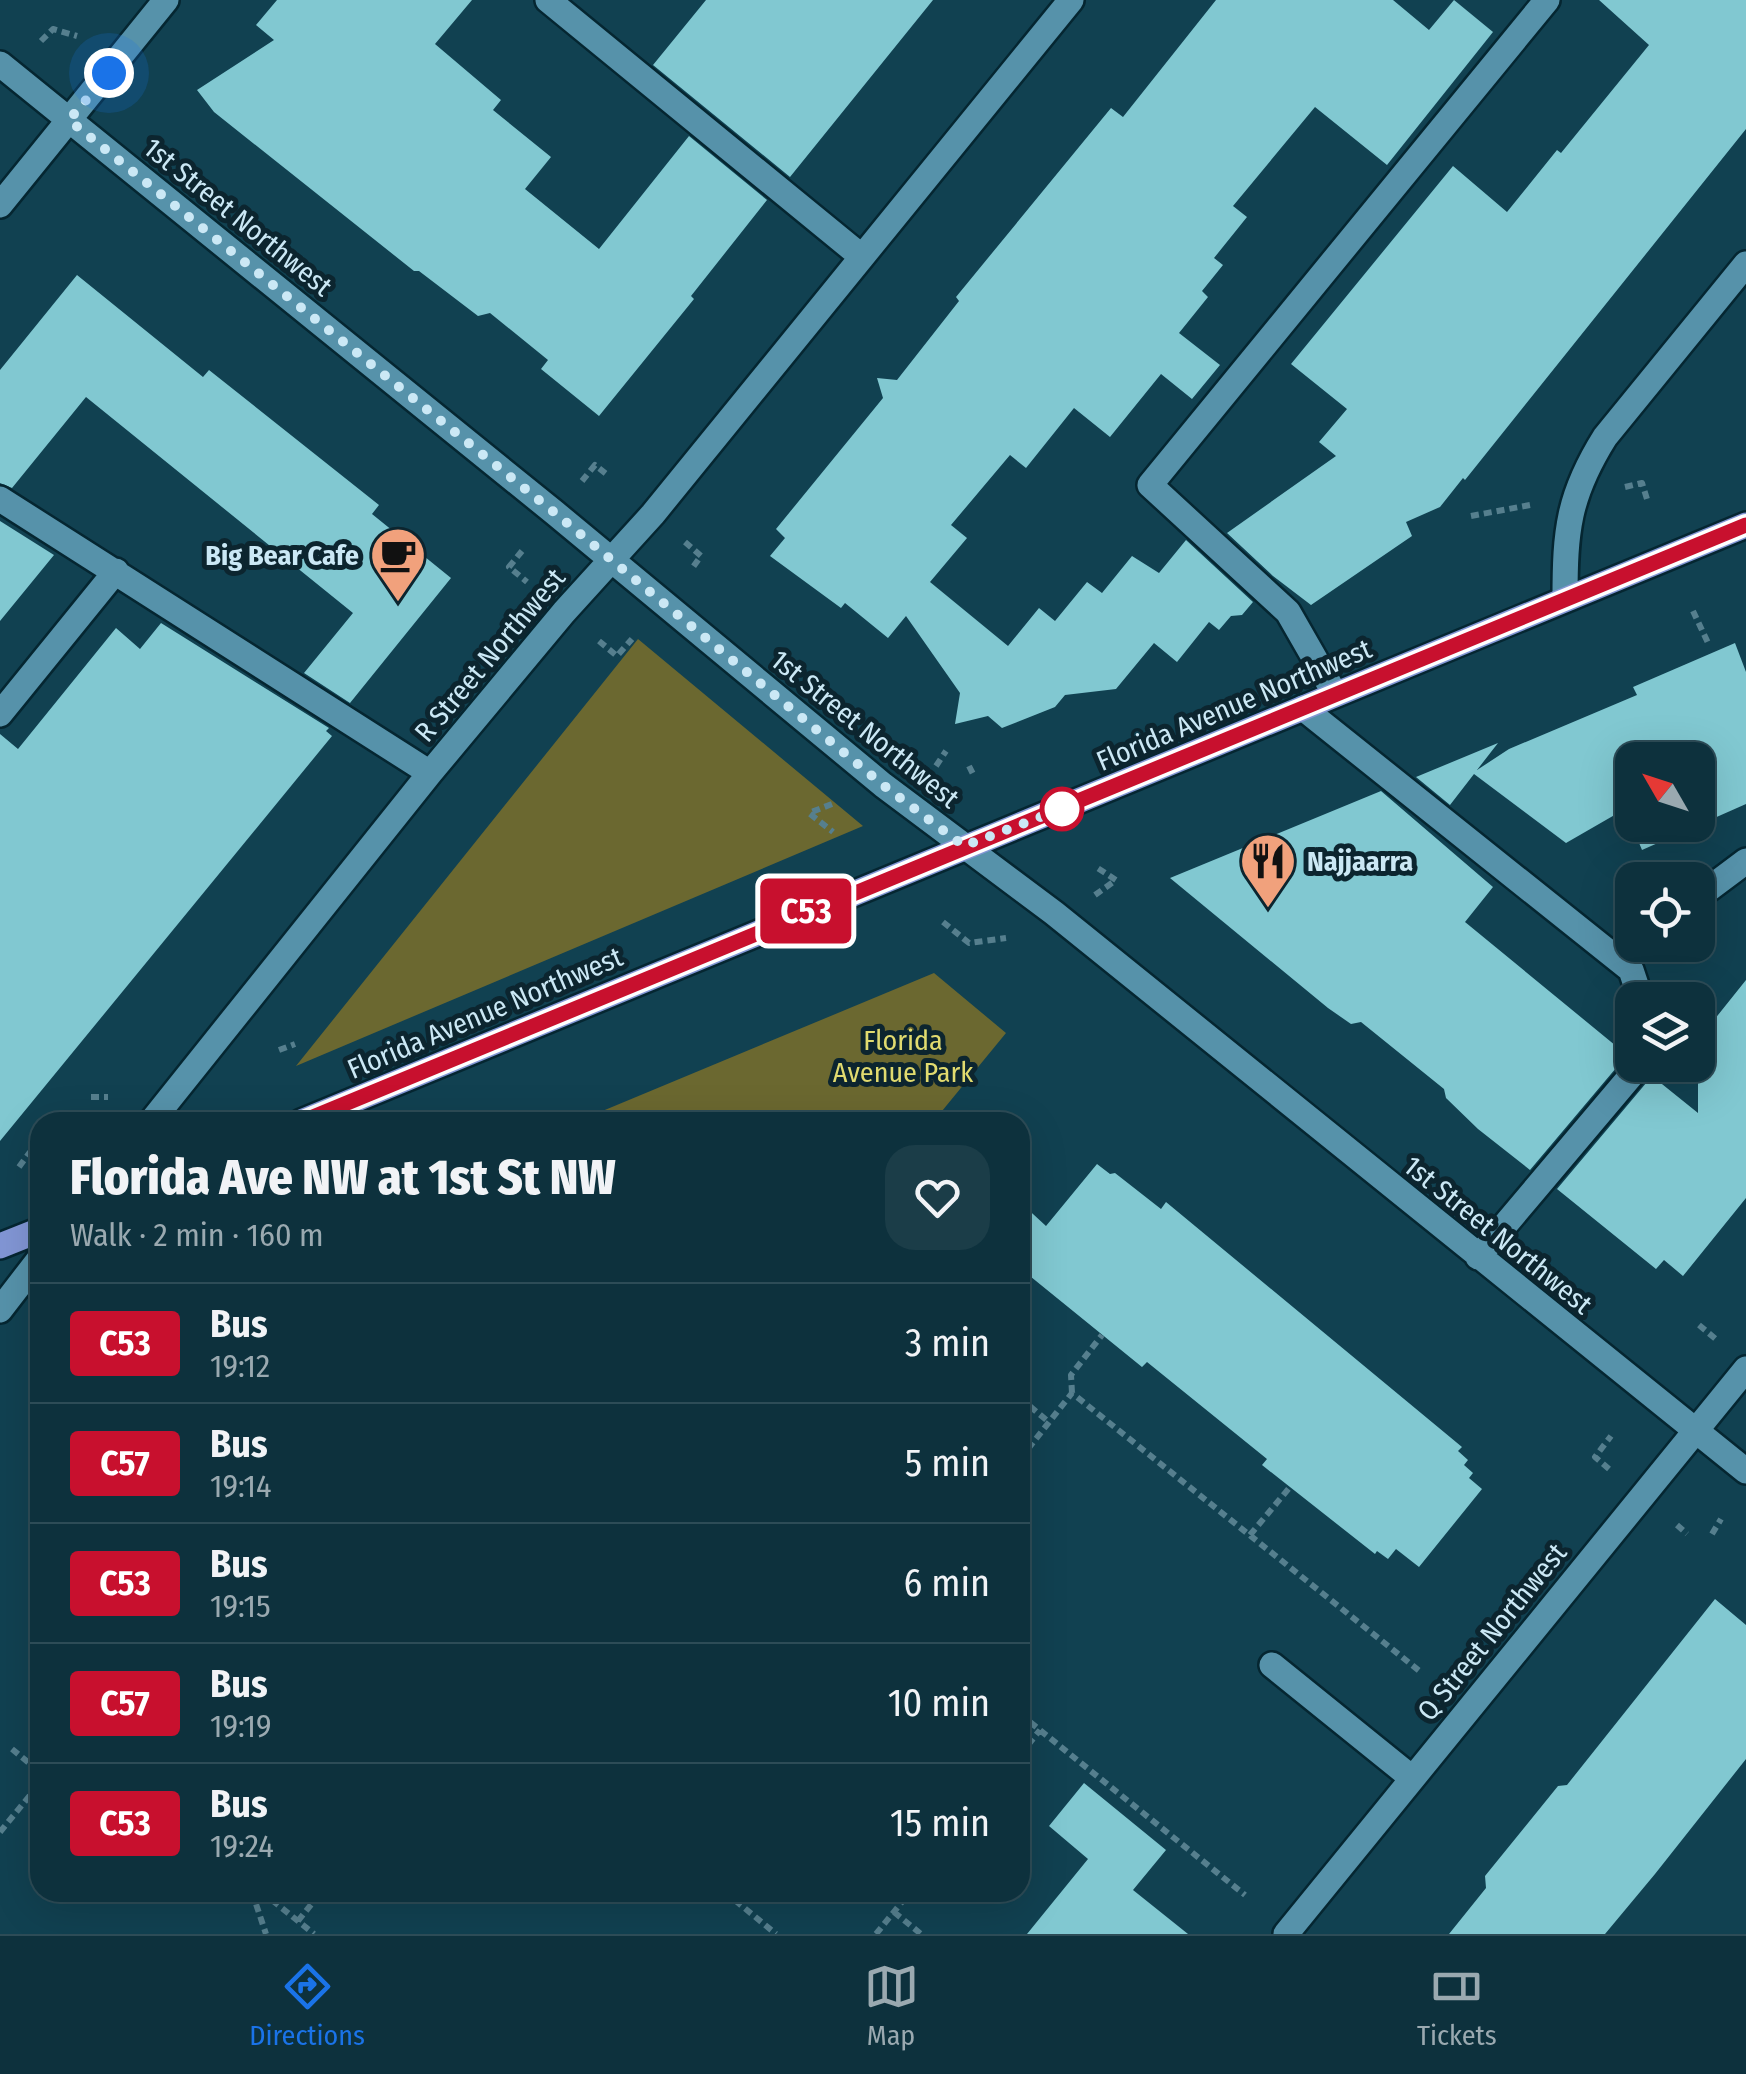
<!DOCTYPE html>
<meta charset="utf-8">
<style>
body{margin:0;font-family:"Fira Sans Condensed",sans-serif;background:#1b3d48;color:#f1f3f6;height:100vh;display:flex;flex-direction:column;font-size:38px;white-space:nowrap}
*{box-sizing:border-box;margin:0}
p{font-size:32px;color:#9aa9b0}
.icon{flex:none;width:55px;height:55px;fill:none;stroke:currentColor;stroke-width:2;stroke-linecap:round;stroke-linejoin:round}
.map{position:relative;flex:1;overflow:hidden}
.drawer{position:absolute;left:30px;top:1112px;width:1000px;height:790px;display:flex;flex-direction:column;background:#0d313d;border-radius:30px;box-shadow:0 10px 40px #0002,0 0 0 2px #2d4c57}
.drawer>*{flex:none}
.badge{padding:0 20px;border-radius:8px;font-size:35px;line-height:65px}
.needle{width:65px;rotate:309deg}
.tools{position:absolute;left:1615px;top:742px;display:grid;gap:20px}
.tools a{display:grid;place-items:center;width:100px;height:100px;border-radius:20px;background:#0d313d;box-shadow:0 10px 40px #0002,0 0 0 2px #2d4c57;font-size:50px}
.you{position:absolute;width:50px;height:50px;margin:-25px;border:8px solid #fff;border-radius:50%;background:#1a73e8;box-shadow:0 0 0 15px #1a73e833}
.map>.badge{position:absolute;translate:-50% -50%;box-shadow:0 0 0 5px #fff}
.round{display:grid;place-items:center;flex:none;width:105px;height:105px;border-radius:30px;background:#1b3d48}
.overview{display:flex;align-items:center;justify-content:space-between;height:170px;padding:0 40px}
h1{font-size:48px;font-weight:800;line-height:75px}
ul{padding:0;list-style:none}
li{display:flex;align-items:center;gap:30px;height:120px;padding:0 40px;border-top:2px solid #2d4c57}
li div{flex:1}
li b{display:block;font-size:38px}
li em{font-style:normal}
li .badge{min-width:110px;font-weight:700;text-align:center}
.tab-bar{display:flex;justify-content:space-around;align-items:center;height:140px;border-top:2px solid #2d4c57;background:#0d313d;font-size:28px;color:#9aa9b0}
.tab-bar a{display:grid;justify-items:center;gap:5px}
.tab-bar .current{color:#1a73e8}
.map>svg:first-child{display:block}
.green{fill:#6b6830}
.building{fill:#81c8d1;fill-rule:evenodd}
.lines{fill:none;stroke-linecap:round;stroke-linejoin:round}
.minor-casing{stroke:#052631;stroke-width:30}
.major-casing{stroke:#052631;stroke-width:30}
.path{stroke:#567f8e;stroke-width:6;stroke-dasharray:8 5;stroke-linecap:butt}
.minor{stroke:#5692aa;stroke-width:25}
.major{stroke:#8296d5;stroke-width:25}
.line-casing{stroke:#fff;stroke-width:22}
.line{stroke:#c8102e;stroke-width:15}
.walk{stroke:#cbe8f5;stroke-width:10;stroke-dasharray:0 18}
.stop-dot{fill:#fff;stroke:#c8102e;stroke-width:5}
.labels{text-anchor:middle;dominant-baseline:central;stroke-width:10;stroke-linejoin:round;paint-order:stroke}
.street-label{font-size:28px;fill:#cbe8f5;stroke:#0c252f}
.poi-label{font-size:28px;font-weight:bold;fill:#cbe8f5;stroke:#0c252f;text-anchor:end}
.park-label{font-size:28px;fill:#e1db6f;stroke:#0c252f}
</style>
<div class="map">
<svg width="1746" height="1934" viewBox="0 0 1746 1934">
<rect width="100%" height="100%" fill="#114151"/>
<!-- green -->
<path class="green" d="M 638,639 L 863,826 L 296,1066 Z
M 934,973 L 1006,1033 L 933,1122 L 576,1122 Z"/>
<!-- building -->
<path class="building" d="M 277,0 L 472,0 L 435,44 L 501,100 L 493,110 L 551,157 L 525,189 L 599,249 L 689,136 L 767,200 L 691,296 L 694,299 L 599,416 L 541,369 L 548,360 L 490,313 L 478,316 L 419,271 L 414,271 L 214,112 L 197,90 L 274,40 L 256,25 Z
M 706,0 L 933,0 L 790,177 L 653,65 Z
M 1216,0 L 1393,0 L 1429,30 L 1454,0 L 1493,32 L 1387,165 L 1315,107 L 1233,206 L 1247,217 L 1214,258 L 1223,265 L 1202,291 L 1208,297 L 1179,333 L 1220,365 L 1192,399 L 1161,374 L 1110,437 L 1074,408 L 1026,468 L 1010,455 L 951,525 L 967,538 L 930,582 L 1008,646 L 1039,608 L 1055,621 L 1087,582 L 1102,593 L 1132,556 L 1159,573 L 1186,540 L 1253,602 L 1242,615 L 1231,616 L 1219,630 L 1209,622 L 1177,662 L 1154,643 L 1116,689 L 1065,695 L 1055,707 L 1002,728 L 988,716 L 955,724 L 960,693 L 906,616 L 888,638 L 845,603 L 841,608 L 770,556 L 785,538 L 776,529 L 883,398 L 877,378 L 897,380 L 959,301 L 956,297 L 1111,108 L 1123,117 Z
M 1599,0 L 1746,0 L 1746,129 L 1465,480 L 1463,478 L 1440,507 L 1406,522 L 1412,536 L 1311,605 L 1273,576 L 1227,533 L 1336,456 L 1319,442 L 1347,409 L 1291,364 L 1453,166 L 1507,212 L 1557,150 L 1561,153 L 1649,45 Z
M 77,275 L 203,377 L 209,370 L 379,505 L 372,514 L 451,578 L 350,703 L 304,673 L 353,613 L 86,397 L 12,488 L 0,483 L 0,370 Z
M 0,521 L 54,555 L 0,621 Z
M 161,623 L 329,728 L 326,731 L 332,736 L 0,1141 L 0,734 L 18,749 L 116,628 L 140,649 Z
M 1735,643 L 1746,672 L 1746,804 L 1642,850 L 1625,809 L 1566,843 L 1474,774 L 1450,805 L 1416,777 L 1498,743 L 1477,770 L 1509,749 L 1637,695 L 1633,687 ZM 1632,760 L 1698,760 L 1698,825 L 1632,825 Z
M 1381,791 L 1493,887 L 1465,922 L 1627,1055 L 1530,1170 L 1478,1129 L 1446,1098 L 1444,1089 L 1361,1022 L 1351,1024 L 1328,1008 L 1170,878 Z
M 1746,980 L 1746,1198 L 1683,1276 L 1664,1260 L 1656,1269 L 1557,1189 L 1652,1076 L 1698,1113 L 1698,1040 Z
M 1097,1164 L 1110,1174 L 1115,1173 L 1161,1209 L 1166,1202 L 1462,1447 L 1458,1451 L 1468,1460 L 1464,1465 L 1473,1473 L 1469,1478 L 1482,1489 L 1419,1567 L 1396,1549 L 1388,1559 L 1377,1551 L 1375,1554 L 1262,1465 L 1267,1459 L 1147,1362 L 1142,1367 L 1020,1268 L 1020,1202 L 1046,1226 Z
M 1715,1599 L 1746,1625 L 1746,1759 L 1655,1874 L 1605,1934 L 1449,1934 L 1486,1888 L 1485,1876 L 1558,1786 L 1567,1785 Z
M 1084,1783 L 1166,1850 L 1133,1890 L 1188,1934 L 1027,1934 L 1088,1859 L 1049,1826 Z"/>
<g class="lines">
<!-- minor casing -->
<g class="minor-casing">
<path id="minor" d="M 548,0 L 862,257
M 0,64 L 555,513 L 883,785 L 1054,913 L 1746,1471
M 0,205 L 166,0
M 0,499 L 430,773
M 1565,599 C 1565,531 1568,496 1605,437 L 1746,264
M 1335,694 L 1288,612 L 1150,485 L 1547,0
M 1303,708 L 1631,970 L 1641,1000
M 0,714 L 116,571
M 1698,897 L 1746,861
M 151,1122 L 430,773 L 564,612 L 653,514 L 1071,0
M 1478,1257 L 1640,1065
M 0,1310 L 40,1258
M 1272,1665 L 1412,1778
M 1286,1934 L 1746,1369"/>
</g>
<!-- major casing -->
<g class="major-casing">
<path id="major" d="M 301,1122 L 1746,525
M 0,1246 L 40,1230"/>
</g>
<!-- path -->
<path class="path" d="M 41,41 L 53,29 L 77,36
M 582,481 L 595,465 L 609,476
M 1625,487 L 1642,483 L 1647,499
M 1471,516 L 1530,505
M 685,542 L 701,556 L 691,570
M 522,551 L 509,567 L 527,582
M 1693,611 L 1709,645
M 599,641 L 617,656 L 632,639
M 936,766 L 946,751
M 969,766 L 974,776
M 832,804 L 809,813 L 833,832
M 1095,895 L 1116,880 L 1096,867
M 943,922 L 969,943 L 1006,938
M 279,1050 L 295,1044
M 91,1097 L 108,1097
M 19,1167 L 30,1152
M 1699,1325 L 1717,1340
M 1072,1393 L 1071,1375 L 1102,1335
M 1020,1398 L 1050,1423
M 1020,1459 L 1072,1393 L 1422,1673
M 1609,1469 L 1595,1457 L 1611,1436
M 1677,1525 L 1687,1534
M 1712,1534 L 1721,1519
M 1250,1535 L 1290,1487
M 1020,1714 L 1245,1895
M 12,1749 L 40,1772
M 1020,1755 L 1040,1730
M 0,1832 L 40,1783
M 252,1892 L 266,1934
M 262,1892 L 314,1934
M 725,1892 L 776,1934
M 894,1912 L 921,1934
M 298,1921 L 321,1892
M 876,1934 L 910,1892"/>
<!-- minor -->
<use href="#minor" class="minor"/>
<!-- major -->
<use href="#major" class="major"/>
</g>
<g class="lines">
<!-- line casing -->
<g class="line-casing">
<path id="line" d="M 301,1122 L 1746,525"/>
</g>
<!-- line -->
<use href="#line" class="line"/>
<!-- walk -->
<path class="walk" d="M 109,73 L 69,120 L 555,513 L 883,785 L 964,846 L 1067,807 L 1062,809"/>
</g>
<!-- icons -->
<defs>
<g id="cafe-pin" transform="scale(2.875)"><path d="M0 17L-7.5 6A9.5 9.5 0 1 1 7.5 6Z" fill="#f1a17c" stroke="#0c252f"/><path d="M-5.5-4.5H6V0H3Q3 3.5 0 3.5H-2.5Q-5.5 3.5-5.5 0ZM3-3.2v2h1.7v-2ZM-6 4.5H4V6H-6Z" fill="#111"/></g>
<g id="restaurant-pin" transform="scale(2.875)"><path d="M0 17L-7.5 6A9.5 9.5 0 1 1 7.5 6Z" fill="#f1a17c" stroke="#0c252f"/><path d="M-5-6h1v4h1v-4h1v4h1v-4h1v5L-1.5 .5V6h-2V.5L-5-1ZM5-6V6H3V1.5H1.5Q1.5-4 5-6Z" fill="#111"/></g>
</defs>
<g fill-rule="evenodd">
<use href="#cafe-pin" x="398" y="555"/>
<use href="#restaurant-pin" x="1268" y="861"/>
</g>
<!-- markers -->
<circle class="stop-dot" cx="1062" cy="809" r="20"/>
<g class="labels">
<!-- street labels -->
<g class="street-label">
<text transform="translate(238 217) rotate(39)">1st Street Northwest</text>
<text transform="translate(490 655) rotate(-50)">R Street Northwest</text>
<text transform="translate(1234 705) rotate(-23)">Florida Avenue Northwest</text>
<text transform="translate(865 729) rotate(39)">1st Street Northwest</text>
<text transform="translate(485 1013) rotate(-23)">Florida Avenue Northwest</text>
<text transform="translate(1498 1235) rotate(39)">1st Street Northwest</text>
<text transform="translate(1492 1632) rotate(-51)">Q Street Northwest</text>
</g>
<!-- poi labels -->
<g class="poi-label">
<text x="359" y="555">Big Bear Cafe</text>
<text x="1307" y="861" text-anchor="start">Najjaarra</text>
</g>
<!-- park labels -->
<g class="park-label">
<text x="903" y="1040">Florida<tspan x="903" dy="32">Avenue Park</tspan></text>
</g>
</g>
</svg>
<div class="tools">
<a><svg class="needle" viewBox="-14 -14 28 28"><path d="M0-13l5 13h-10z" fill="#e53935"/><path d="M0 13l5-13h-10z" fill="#9aa9b0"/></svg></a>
<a><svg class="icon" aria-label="locate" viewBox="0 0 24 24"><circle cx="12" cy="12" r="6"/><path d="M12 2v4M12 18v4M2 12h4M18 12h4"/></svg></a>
<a><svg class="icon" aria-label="layers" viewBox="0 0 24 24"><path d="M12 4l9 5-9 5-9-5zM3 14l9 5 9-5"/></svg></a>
</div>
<div class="you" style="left:109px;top:73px"></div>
<b class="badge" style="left:806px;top:911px;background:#c8102e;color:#fff">C53</b>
<section class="drawer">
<div class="overview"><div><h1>Florida Ave NW at 1st St NW</h1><p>Walk · 2 min · 160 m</p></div><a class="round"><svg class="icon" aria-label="heart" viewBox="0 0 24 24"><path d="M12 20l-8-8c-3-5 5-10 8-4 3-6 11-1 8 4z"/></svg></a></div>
<ul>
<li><span class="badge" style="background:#c8102e;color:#fff">C53</span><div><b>Bus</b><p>19:12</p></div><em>3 min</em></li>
<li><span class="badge" style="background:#c8102e;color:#fff">C57</span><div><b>Bus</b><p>19:14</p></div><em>5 min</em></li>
<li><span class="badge" style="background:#c8102e;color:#fff">C53</span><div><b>Bus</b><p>19:15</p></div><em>6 min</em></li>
<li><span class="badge" style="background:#c8102e;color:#fff">C57</span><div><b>Bus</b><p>19:19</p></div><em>10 min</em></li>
<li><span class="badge" style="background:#c8102e;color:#fff">C53</span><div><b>Bus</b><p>19:24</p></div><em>15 min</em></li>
</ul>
</section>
</div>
<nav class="tab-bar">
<a class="current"><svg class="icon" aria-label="directions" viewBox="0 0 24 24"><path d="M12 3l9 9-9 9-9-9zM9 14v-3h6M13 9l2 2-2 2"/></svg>Directions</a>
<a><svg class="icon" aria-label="map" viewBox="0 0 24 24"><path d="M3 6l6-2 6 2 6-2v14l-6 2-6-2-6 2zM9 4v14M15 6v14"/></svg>Map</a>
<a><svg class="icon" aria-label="tickets" viewBox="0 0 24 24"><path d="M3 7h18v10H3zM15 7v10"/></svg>Tickets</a>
</nav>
